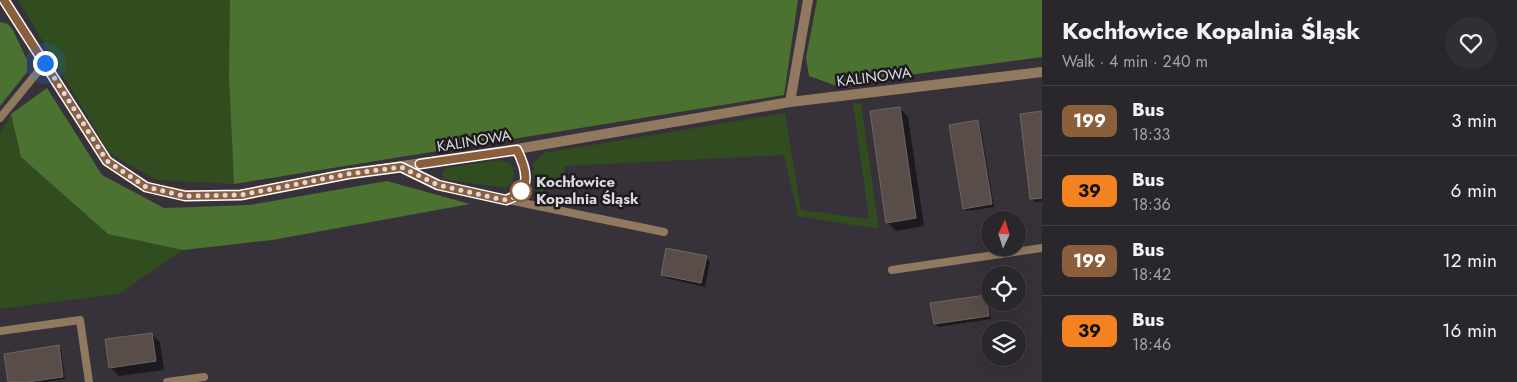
<!DOCTYPE html>
<meta charset="utf-8">
<style>
body{margin:0;font-family:Jost,sans-serif;background:#312e34;color:#f1f3f6;height:100vh;display:flex;flex-direction:column;font-size:19px;white-space:nowrap}
*{box-sizing:border-box;margin:0}
p{font-size:16px;color:#a5a5a9}
.icon{flex:none;width:28px;height:28px;fill:none;stroke:currentColor;stroke-width:2;stroke-linecap:round;stroke-linejoin:round}
.map{position:relative;flex:1;overflow:hidden}
.drawer{display:flex;flex-direction:column;background:#29262c;width:475px}
.drawer>*{flex:none}
.badge{padding:0 10px;border-radius:8px;font-size:18px;line-height:32px}
.needle{width:32px;rotate:4deg}
.buttons{position:absolute;left:981px;top:211px;display:grid;gap:10px}
.buttons a{display:grid;place-items:center;width:45px;height:45px;border-radius:50%;background:#29262c;box-shadow:0 5px 20px #0002,0 0 0 1px #454348;font-size:25px}
.you{position:absolute;width:25px;height:25px;margin:-12px;border:4px solid #fff;border-radius:50%;background:#1a73e8;box-shadow:0 0 0 8px #1a73e833}
.map>.badge{position:absolute;translate:-50% -50%;box-shadow:0 0 0 2px #fff}
.round{display:grid;place-items:center;flex:none;width:52px;height:52px;border-radius:26px;background:#312e34}
.overview{display:flex;align-items:center;justify-content:space-between;height:85px;padding:0 20px}
h1{font-size:24px;font-weight:700;line-height:38px}
ul{padding:0;list-style:none}
li{display:flex;align-items:center;gap:15px;height:70px;padding:0 20px;border-top:1px solid #454348}
li div{flex:1}
li b{display:block;font-size:19px}
li em{font-style:normal}
li .badge{min-width:55px;font-weight:700;text-align:center}
main{display:flex;flex:1;min-height:0}
.map>svg:first-child{display:block}
.green{fill:#314c1f}
.forest{fill:#4b7231}
.shadow{fill:#0007}
.building{fill:#594d4a;stroke:#706460}
.lines{fill:none;stroke-linecap:round;stroke-linejoin:round}
.service{stroke:#90795f;stroke-width:8}
.minor{stroke:#90795f;stroke-width:10}
.line-casing{stroke:#fff;stroke-width:11}
.line{stroke:#8b5e3c;stroke-width:8}
.walk{stroke:#ddd9df;stroke-width:5;stroke-dasharray:0 9}
.stop-dot{fill:#fff;stroke:#8b5e3c;stroke-width:2.5}
.labels{text-anchor:middle;dominant-baseline:central;stroke-width:5;stroke-linejoin:round;paint-order:stroke}
.street-label{font-size:15px;fill:#ddd9df;stroke:#1d1b1f}
.stop-label{font-size:15px;font-weight:bold;fill:#ddd9df;stroke:#1d1b1f;text-anchor:start}
</style>
<main>
<div class="map">
<svg width="1042" height="382" viewBox="0 0 1042 382">
<rect width="100%" height="100%" fill="#37323a"/>
<!-- green -->
<path class="green" d="M 18,0 L 230,0 L 229,77 L 234,184 L 157,180 L 110,154 Z
M 853,103 L 861,104 L 879,229 L 798,216 L 784,155 L 565,166 L 562,187 L 544,189 L 541,197 C 534,185 532,176 534,163 L 544,153 L 785,113 L 801,210 L 869,219 Z
M 11,114 L 21,157 L 108,233 L 183,250 L 119,294 L 0,309 L 0,134 Z
M 499,160 L 510,163 L 514,169 L 513,180 L 507,188 L 449,180 L 444,179 L 442,173 L 446,168 Z"/>
<!-- forest -->
<path class="forest" d="M 230,0 L 798,0 L 784,95 L 234,184 L 229,77 Z
M 817,0 L 1042,0 L 1042,57 L 834,85 L 809,76 L 806,58 Z
M 0,22 L 8,24 L 13,30 L 27,60 L 27,72 L 0,106 Z
M 47,88 L 102,175 L 164,208 L 250,205 L 387,181 L 470,204 L 272,240 L 183,250 L 108,234 L 21,157 L 11,114 Z"/>
<!-- shadow -->
<path class="shadow" d="M 900,108 L 908,117 L 924,226 L 896,231 L 887,222 Z
M 978,122 L 980,124 L 994,207 L 967,211 L 964,209 Z
M 1042,199 L 1042,201 L 1035,202 L 1033,200 Z
M 706,257 L 710,262 L 705,287 L 666,278 L 662,274 Z
M 985,296 L 988,299 L 991,319 L 938,327 L 935,324 L 932,304 Z
M 151,334 L 160,342 L 164,370 L 119,376 L 110,367 Z
M 58,347 L 61,349 L 65,379 L 45,382 L 10,382 Z"/>
<!-- building -->
<path class="building" d="M 900,107 L 916,218 L 886,223 L 870,111 Z
M 1042,111 L 1042,198 L 1030,199 L 1020,114 Z
M 978,120 L 992,204 L 963,209 L 949,125 Z
M 666,248 L 707,256 L 701,283 L 661,275 Z
M 986,295 L 989,316 L 934,324 L 930,303 Z
M 152,333 L 156,361 L 109,368 L 105,339 Z
M 59,345 L 63,377 L 27,382 L 8,382 L 4,354 Z"/>
<g class="lines">
<!-- service -->
<path class="service" d="M 0,118 L 45,63
M 401,167 L 438,185 L 506,200 C 533,191 527,170 517,149
M 508,200 L 664,232
M 892,270 L 1042,248
M 0,331 L 80,320 L 89,382
M 167,382 L 204,377"/>
<!-- minor -->
<path class="minor" d="M 4,0 L 107,161 L 146,187 L 185,195 L 241,195 L 348,174 L 517,149 L 790,102 L 1042,72
M 790,102 L 808,0"/>
</g>
<g class="lines">
<!-- line casing -->
<g class="line-casing">
<path id="line" d="M 4,0 L 107,161 L 146,187 L 185,196 L 241,195 L 348,174 L 401,167 L 438,185 L 506,200 C 533,191 527,170 517,150 L 420,164"/>
</g>
<!-- line -->
<use href="#line" class="line"/>
<!-- walk -->
<path class="walk" d="M 45,63 L 107,161 L 146,187 L 185,196 L 241,195 L 348,174 L 401,167 L 438,185 L 490,197 L 506,200 L 515,197 L 521,191"/>
</g>
<!-- markers -->
<circle class="stop-dot" cx="521" cy="191" r="10"/>
<g class="labels">
<!-- street labels -->
<g class="street-label">
<text transform="translate(874 77) rotate(-7)">KALINOWA</text>
<text transform="translate(474 141) rotate(-9)">KALINOWA</text>
</g>
<!-- stop labels -->
<g class="stop-label">
<text x="536" y="182">Kochłowice<tspan x="536" dy="17">Kopalnia Śląsk</tspan></text>
</g>
</g>
</svg>
<div class="buttons">
<a><svg class="needle" viewBox="-14 -14 28 28"><path d="M0-13l5 13h-10z" fill="#e53935"/><path d="M0 13l5-13h-10z" fill="#a5a5a9"/></svg></a>
<a><svg class="icon" aria-label="locate" viewBox="0 0 24 24"><circle cx="12" cy="12" r="6"/><path d="M12 2v4M12 18v4M2 12h4M18 12h4"/></svg></a>
<a><svg class="icon" aria-label="layers" viewBox="0 0 24 24"><path d="M12 4l9 5-9 5-9-5zM3 14l9 5 9-5"/></svg></a>
</div>
<div class="you" style="left:45px;top:63px"></div>
</div>
<section class="drawer">
<div class="overview"><div><h1>Kochłowice Kopalnia Śląsk</h1><p>Walk · 4 min · 240 m</p></div><a class="round"><svg class="icon" aria-label="heart" viewBox="0 0 24 24"><path d="M12 20l-8-8c-3-5 5-10 8-4 3-6 11-1 8 4z"/></svg></a></div>
<ul>
<li><span class="badge" style="background:#8b5e3c;color:#fff">199</span><div><b>Bus</b><p>18:33</p></div><em>3 min</em></li>
<li><span class="badge" style="background:#f58220;color:#111">39</span><div><b>Bus</b><p>18:36</p></div><em>6 min</em></li>
<li><span class="badge" style="background:#8b5e3c;color:#fff">199</span><div><b>Bus</b><p>18:42</p></div><em>12 min</em></li>
<li><span class="badge" style="background:#f58220;color:#111">39</span><div><b>Bus</b><p>18:46</p></div><em>16 min</em></li>
</ul>
</section>
</main>
